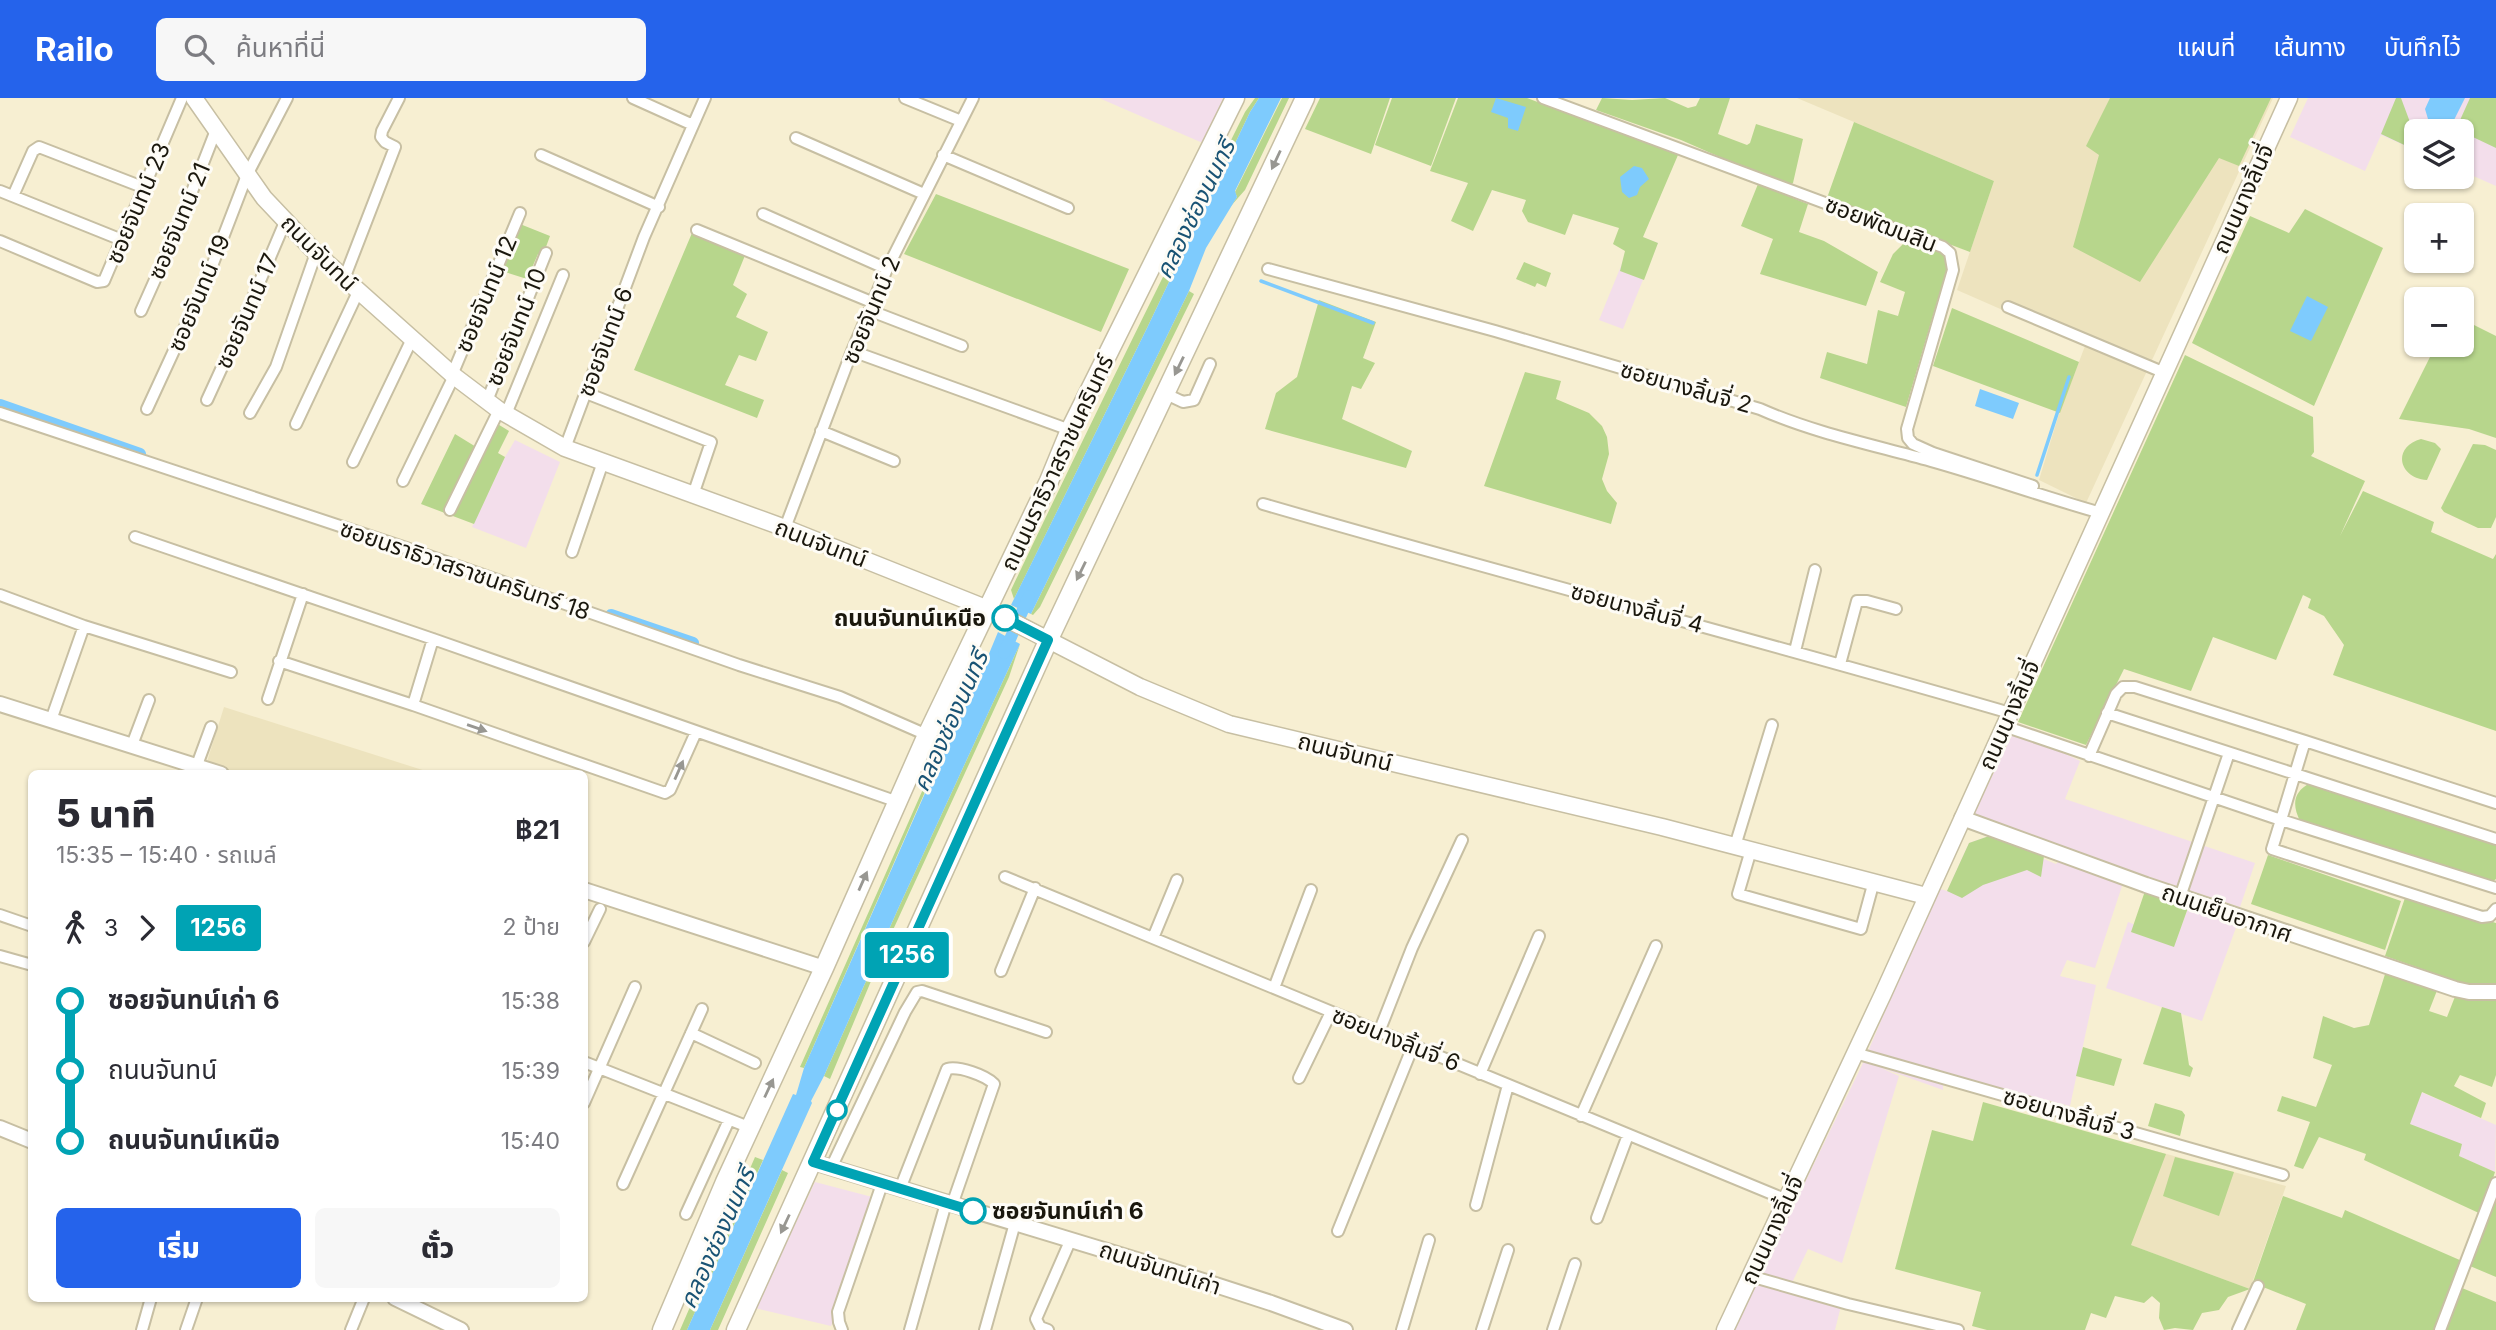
<!DOCTYPE html>
<html lang="th">
<meta charset="utf-8">
<style>
body{margin:0;font-family:Inter,"Noto Sans Thai",sans-serif;background:#f7f7f7;color:#2b2b33;height:100vh;display:flex;flex-direction:column;font-size:26px;white-space:nowrap}
*{box-sizing:border-box;margin:0}
p{font-size:23px;color:#7c7c81}
.icon{flex:none;width:38px;height:38px;fill:none;stroke:currentColor;stroke-width:2;stroke-linecap:round;stroke-linejoin:round}
.map{position:relative;flex:1;overflow:hidden}
.drawer{position:absolute;left:28px;top:672px;width:560px;height:532px;display:flex;flex-direction:column;background:#fff;border-radius:10px;box-shadow:0 2px 5px #0004}
.drawer>*{flex:none}
.badge{padding:0 14px;border-radius:5px;font-size:24px;line-height:46px}
.controls{position:absolute;left:2404px;top:21px;display:grid;gap:14px}
.controls a{display:grid;place-items:center;width:70px;height:70px;border-radius:10px;background:#fff;box-shadow:0 2px 5px #0004;font-size:35px}
.map>.badge{position:absolute;translate:-50% -50%;box-shadow:0 0 0 4px #fff}
.legs{display:flex;align-items:center;gap:10px;height:77px;padding:0 28px;font-size:23px}
.legs p{margin-inline-start:auto}
.overview{display:flex;align-items:center;justify-content:space-between;height:119px;padding:0 28px}
h1{font-size:38px;font-weight:800;line-height:52px}
.cta{display:flex;gap:14px;margin-top:auto;padding:14px 28px}
.cta a{flex:1;height:80px;border-radius:10px;background:#2563eb;color:#fff;font-size:28px;font-weight:800;line-height:80px;text-align:center}
.cta a+a{background:#f7f7f7;color:#2b2b33}
ul{padding:0 28px;list-style:none}
li{display:flex;align-items:center;gap:24px;height:70px;font-size:26px}
li i{display:grid;place-items:center;width:10px;height:100%;margin:0 9px;background:currentColor}
li i::after{content:'';width:18px;height:18px;margin:-9px;border:5px solid;border-radius:50%;background:#fff}
li p{margin-inline-start:auto}
li:first-child i{background:linear-gradient(#0000 50%,currentColor 0)}
li:last-child i{background:linear-gradient(currentColor 50%,#0000 0)}
header{display:flex;align-items:center;gap:42px;box-sizing:border-box;height:98px;padding:0 35px;background:#2563eb;color:#fff}
header strong{font-size:33px}
nav{display:flex;gap:38px;margin-inline-start:auto;font-size:24px}
.search{width:490px;height:63px;background:#f7f7f7;display:flex;align-items:center;gap:18px;box-sizing:border-box;padding:0 24px;border-radius:10px;color:#7c7c81;font-size:26px}
.map>svg:first-child{display:block}
.commercial{fill:#f3deeb}
.built{fill:#ede3be}
.green{fill:#b7d68c}
.water{fill:#7ecbfd}
.lines{fill:none;stroke-linecap:round;stroke-linejoin:round}
.stream{stroke:#7ecbfd;stroke-width:3.5}
.canal{stroke:#7ecbfd;stroke-width:12}
.minor-casing{stroke:#c7bfa3;stroke-width:14}
.tertiary-casing{stroke:#c7bfa3;stroke-width:18}
.secondary-casing{stroke:#c7bfa3;stroke-width:19}
.primary-casing{stroke:#c7bfa3;stroke-width:21}
.minor{stroke:#fff;stroke-width:10}
.tertiary{stroke:#fff;stroke-width:14}
.secondary{stroke:#fff;stroke-width:16}
.primary{stroke:#fff;stroke-width:18}
.oneway{fill:#989792}
.line-1-casing{stroke:#fff;stroke-width:16}
.line-1{stroke:#00a3b4;stroke-width:10}
.stop-1-dot{fill:#fff;stroke:#00a3b4;stroke-width:3.5}
.labels{text-anchor:middle;dominant-baseline:central;stroke-width:6;stroke-linejoin:round;paint-order:stroke}
.street-label{font-size:23px;fill:#1a170d;stroke:#fefcf6}
.stop-label{font-size:23px;font-weight:bold;fill:#1a170d;stroke:#fefcf6;text-anchor:end}
.water-label{font-size:24px;font-style:italic;fill:#195374;stroke:#fefcf6}
</style>
<header>
<strong>Railo</strong>
<div class="search"><svg class="icon" aria-label="search" viewBox="0 0 24 24"><circle cx="10" cy="10" r="6"/><path d="M15 15l6 6"/></svg>ค้นหาที่นี่</div>
<nav><a>แผนที่</a><a>เส้นทาง</a><a>บันทึกไว้</a></nav>
</header>
<div class="map">
<svg width="2496" height="1232" viewBox="0 0 2496 1232">
<rect width="100%" height="100%" fill="#f7efd2"/>
<!-- commercial -->
<path class="commercial" d="M 1099,0 L 1227,0 L 1205,46 Z
M 2308,0 L 2496,0 L 2496,88 L 2462,73 L 2462,33 L 2417,33 L 2417,53 L 2381,37 L 2365,73 L 2290,39 Z
M 1634,136 L 1658,145 L 1623,231 L 1599,222 Z
M 515,342 L 560,364 L 526,450 L 472,429 L 505,359 Z
M 2015,631 L 2080,663 L 2065,701 L 2255,765 L 2240,809 L 2047,745 L 1973,717 Z
M 1989,738 L 2056,766 L 2060,762 L 2123,785 L 2095,870 L 2067,862 L 2060,878 L 2096,887 L 2070,1008 L 1943,975 L 1943,992 L 1879,969 L 1899,978 L 1842,1165 L 1808,1151 L 1790,1189 L 1842,1204 L 1835,1232 L 1733,1232 L 1864,963 L 1937,790 L 1947,793 L 1969,745 Z
M 2189,807 L 2238,824 L 2202,923 L 2106,890 L 2128,824 L 2176,843 Z
M 2396,983 L 2496,1027 L 2495,1074 L 2381,1024 Z
M 815,1084 L 876,1100 L 831,1228 L 755,1210 Z"/>
<!-- built -->
<path class="built" d="M 1797,0 L 2273,0 L 2086,405 L 2039,382 L 2058,319 L 2085,248 L 1957,192 L 1994,83 Z
M 224,609 L 432,675 L 232,676 L 206,667 Z
M 2148,1051 L 2286,1088 L 2250,1191 L 2117,1142 Z"/>
<!-- green -->
<path class="green" d="M 1255,0 L 1259,0 L 1250,14 L 1148,228 L 1014,501 L 1011,492 C 1087,332 1166,172 1245,14 Z
M 1282,0 L 1289,0 L 1245,92 L 1230,109 L 1237,99 L 1235,94 Z
M 1320,0 L 1390,0 L 1371,56 L 1305,31 Z
M 1392,0 L 1456,0 L 1431,68 L 1375,47 Z
M 1458,0 L 1527,0 L 1678,57 L 1643,139 L 1658,145 L 1644,182 L 1620,173 L 1625,153 L 1613,146 L 1619,130 L 1573,116 L 1565,137 L 1528,124 L 1522,113 L 1526,102 L 1492,92 L 1473,133 L 1451,123 L 1468,85 L 1430,73 Z
M 1602,0 L 1632,2 L 1665,0 L 1688,10 L 1696,8 L 1700,0 L 1730,0 L 1718,36 L 1747,47 L 1750,45 L 1756,26 L 1803,41 L 1793,85 L 1788,89 L 1681,42 L 1596,12 Z
M 2110,0 L 2271,0 L 2239,68 L 2219,60 L 2140,184 L 2073,149 L 2099,57 L 2086,48 Z
M 2396,0 L 2401,0 L 2417,43 L 2417,53 L 2381,36 Z
M 2470,0 L 2496,0 L 2496,50 L 2456,31 Z
M 1854,24 L 1994,83 L 1970,154 L 1827,100 Z
M 1758,86 L 1808,106 L 1799,134 L 1824,143 L 1878,174 L 1866,208 L 1760,176 L 1773,141 L 1741,128 Z
M 936,96 L 1129,171 L 1101,234 L 904,156 Z
M 2305,111 L 2383,150 L 2314,308 L 2192,245 L 2250,118 L 2289,135 Z
M 520,126 L 550,138 L 543,157 L 538,156 L 527,181 L 502,173 Z
M 692,135 L 746,155 L 733,187 L 747,196 L 736,219 L 768,234 L 756,263 L 739,257 L 725,287 L 764,302 L 757,320 L 634,272 Z
M 1907,142 L 1944,155 L 1947,160 L 1948,167 L 1906,309 L 1820,280 L 1827,254 L 1867,266 L 1878,212 L 1898,218 L 1905,194 L 1880,184 L 1893,156 Z
M 1524,164 L 1551,175 L 1546,189 L 1537,185 L 1535,189 L 1516,181 Z
M 1189,193 L 1194,196 L 1040,509 L 1033,517 L 1031,516 Z
M 1319,202 L 1376,224 L 1363,260 L 1375,265 L 1361,291 L 1352,288 L 1342,321 L 1412,353 L 1406,370 L 1265,331 L 1276,295 L 1297,279 Z
M 1952,210 L 2079,264 L 2060,315 L 1933,268 Z
M 2462,221 L 2496,238 L 2496,340 L 2469,331 L 2399,321 L 2436,247 L 2462,247 Z
M 2185,257 L 2313,319 L 2314,354 L 2311,358 L 2365,383 L 2340,438 L 2363,393 L 2434,424 L 2431,434 L 2493,461 L 2496,456 L 2496,633 L 2333,577 L 2344,547 L 2324,518 L 2308,510 L 2311,501 L 2303,497 L 2276,562 L 2213,539 L 2191,593 L 2124,571 L 2086,647 L 2018,624 Z
M 1525,274 L 1561,283 L 1556,301 L 1589,315 L 1602,328 L 1607,339 L 1609,356 L 1602,381 L 1607,393 L 1617,405 L 1611,426 L 1484,388 Z
M 496,325 L 509,333 L 498,355 L 505,359 L 474,426 L 421,406 L 455,336 L 481,352 Z
M 2421,341 L 2435,345 L 2441,351 L 2427,382 C 2398,380 2392,349 2421,341 Z
M 2473,346 L 2485,347 L 2496,352 L 2496,419 L 2491,430 L 2478,430 L 2444,414 L 2441,410 Z
M 1020,546 L 1009,579 L 887,845 L 830,981 L 824,978 L 898,811 Z
M 967,598 L 804,970 L 800,969 L 962,603 Z
M 2310,685 L 2496,745 L 2496,781 L 2492,784 L 2300,723 C 2292,707 2293,694 2310,685 Z
M 1989,738 L 2044,758 L 2041,779 L 2027,772 L 1983,787 L 1962,800 L 1947,793 L 1969,745 Z
M 2268,757 L 2401,803 L 2385,852 L 2251,806 Z
M 2145,793 L 2189,807 L 2174,849 L 2131,834 Z
M 2406,797 L 2496,825 L 2496,886 L 2473,889 L 2385,858 Z
M 2386,873 L 2438,890 L 2429,913 L 2447,919 L 2456,896 L 2496,897 L 2496,977 L 2492,989 L 2460,977 L 2454,988 L 2486,1005 L 2481,1020 L 2422,994 L 2410,1026 L 2462,1046 L 2459,1058 L 2495,1074 L 2481,1116 L 2364,1062 L 2366,1056 L 2319,1039 L 2303,1071 L 2294,1068 L 2310,1024 L 2277,1013 L 2282,998 L 2316,1009 L 2332,967 L 2313,960 L 2323,918 L 2354,930 L 2369,927 Z
M 2162,909 L 2181,915 L 2189,967 L 2193,970 L 2190,979 L 2143,966 Z
M 2083,949 L 2122,961 L 2114,988 L 2076,978 Z
M 1983,1004 L 2166,1056 L 2131,1147 L 2250,1191 L 2228,1199 L 2219,1212 L 2202,1215 L 2193,1232 L 2175,1230 L 2164,1232 L 2159,1220 L 2160,1205 L 2152,1198 L 2144,1205 L 2115,1198 L 2106,1220 L 2091,1215 L 2085,1232 L 1987,1232 L 1972,1228 L 1981,1194 L 1895,1171 L 1932,1032 L 1973,1043 Z
M 2155,1005 L 2182,1013 L 2185,1017 L 2180,1038 L 2148,1028 Z
M 755,1059 L 763,1062 L 687,1232 L 680,1232 Z
M 2175,1059 L 2234,1074 L 2219,1118 L 2163,1098 Z
M 782,1072 L 788,1075 L 718,1232 L 710,1232 Z
M 2283,1098 L 2342,1120 L 2345,1112 L 2462,1163 L 2435,1232 L 2296,1232 L 2306,1206 L 2263,1189 L 2252,1187 Z
M 2496,1100 L 2496,1179 L 2470,1168 Z
M 2462,1190 L 2496,1204 L 2496,1232 L 2445,1232 Z"/>
<!-- water -->
<path class="water" d="M 1259,0 L 1281,0 L 1235,93 L 1237,99 L 1206,150 L 1189,193 L 1031,516 L 1011,507 L 1148,228 L 1250,14 Z
M 1496,0 L 1526,9 L 1518,33 L 1508,30 L 1508,20 L 1491,14 Z
M 2430,0 L 2465,0 L 2449,32 L 2436,33 L 2431,31 L 2425,11 Z
M 1634,68 L 1642,70 L 1649,81 L 1640,89 L 1637,97 L 1629,100 L 1622,94 L 1620,79 Z
M 2307,198 L 2328,209 L 2311,243 L 2290,233 Z
M 1980,291 L 2019,305 L 2013,321 L 1975,308 Z
M 998,534 L 1020,546 L 898,811 L 824,978 L 811,1003 L 812,1005 L 710,1232 L 687,1232 L 793,996 L 796,997 L 804,970 L 970,593 L 976,587 Z"/>
<g class="lines">
<!-- stream -->
<path class="stream" d="M 1261,183 L 1373,225
M 2037,377 L 2069,279"/>
<!-- canal -->
<path class="canal" d="M 0,307 L 140,356
M 611,517 L 693,545
M 1004,555 L 1029,498"/>
<!-- minor casing -->
<g class="minor-casing">
<path id="minor" d="M 633,0 L 693,27
M 905,0 L 961,23
M 1543,0 L 1943,149 L 1950,155 L 1953,172 L 1907,331 L 1908,340 L 1913,346 L 1933,355 L 2033,388
M 796,40 L 924,96
M 541,57 L 659,109
M 943,57 L 1068,110
M 0,93 L 122,142
M 13,98 L 33,53 L 39,49 L 145,90
M 763,116 L 887,171
M 697,132 L 874,205
M 0,143 L 97,184 L 104,183 L 182,0
M 1268,171 L 1495,233 L 1760,311 C 1814,335 1874,347 1931,363 C 1988,379 2044,399 2101,415
M 344,181 L 395,49 L 385,44 L 381,39 L 382,33 L 399,0
M 2008,209 L 2165,275
M 141,213 L 175,137 L 216,32
M 871,213 L 962,248
M 852,253 L 1070,332
M 452,277 L 520,115
M 586,295 L 711,344 L 693,397
M 1166,296 L 1183,304 L 1194,302 L 1210,266
M 207,302 L 240,230 L 285,124
M 487,303 L 546,155
M 147,311 L 207,181 L 247,77 L 287,0
M 0,315 L 406,450 L 739,567 L 840,599 L 927,637
M 250,315 L 276,269 L 316,155
M 506,316 L 563,177
M 296,326 L 358,194
M 821,333 L 894,363
M 565,350 L 644,139 L 705,0
M 353,364 L 412,241
M 403,383 L 454,278
M 1263,406 C 1511,478 1762,543 2010,615
M 450,412 L 499,312
M 785,430 L 852,253 L 887,171 L 973,0
M 135,439 L 433,541 L 898,704
M 572,454 L 603,364
M 0,497 L 84,528 L 231,574
M 1795,553 L 1815,472
M 279,563 L 413,607 L 433,541
M 1840,566 L 1857,503 L 1867,503 L 1896,511
M 268,601 L 303,496
M 413,607 L 665,695 L 670,692 L 696,634
M 2107,615 L 2496,741
M 51,622 L 84,528
M 2004,628 L 2281,722 L 2305,643 L 2135,589 L 2123,589 L 2116,596 L 2089,658
M 2305,643 L 2496,705
M 132,647 L 149,602
M 197,667 L 211,629
M 1735,748 L 1772,627
M 1751,752 L 1738,796 L 1861,831 L 1874,783
M 1005,779 L 1787,1102
M 2496,790 L 2281,722 L 2272,751 L 2482,819 L 2490,818 L 2496,811
M 2180,799 L 2229,655
M 0,817 L 32,828
M 1153,840 L 1177,782
M 584,844 L 600,811
M 0,858 L 32,867
M 1001,873 L 1035,790
M 1274,890 L 1311,792
M 1379,934 L 1412,850 L 1462,742
M 691,935 L 755,965
M 1855,955 L 2283,1077
M 584,964 L 751,1030
M 1480,976 L 1539,838
M 1299,980 L 1331,914
M 584,1005 L 635,889
M 1581,1018 L 1656,848
M 831,1070 L 905,914 L 917,894 L 922,893 L 1046,934
M 623,1086 L 702,911
M 900,1091 L 947,971 C 959,968 985,977 994,986 L 952,1107
M 1476,1107 L 1508,987
M 686,1116 L 729,1022
M 1597,1120 L 1628,1037
M 1338,1133 L 1413,948
M 1750,1178 L 1848,1206 L 1958,1232
M 142,1232 L 151,1200
M 186,1232 L 197,1200
M 351,1232 L 364,1200
M 842,1232 L 839,1224 L 838,1214 L 882,1086
M 910,1232 L 946,1105
M 985,1232 L 1015,1125
M 1048,1232 L 1040,1229 L 1036,1221 L 1071,1141
M 1402,1232 L 1429,1142
M 1482,1232 L 1508,1152
M 1553,1232 L 1575,1166
M 2238,1232 L 2258,1188
M 2440,1232 L 2496,1085"/>
</g>
<!-- tertiary casing -->
<g class="tertiary-casing">
<path id="tertiary" d="M 0,606 L 221,676
M 1962,720 L 2146,787 L 2455,891 L 2469,894 L 2496,894
M 584,792 L 824,870
M 0,1030 L 32,1043
M 813,1064 L 1160,1169 L 1271,1205 L 1345,1232
M 395,1200 L 461,1232"/>
</g>
<!-- secondary casing -->
<g class="secondary-casing">
<path id="secondary" d="M 194,0 L 264,100 L 316,155 L 454,278 L 499,312 L 565,350 L 785,430 L 988,511 L 1140,589 L 1229,626 L 1662,729 L 1926,798
M 1725,1232 L 1883,896 L 2289,0"/>
</g>
<!-- primary casing -->
<g class="primary-casing">
<path id="primary" d="M 662,1232 L 725,1084 L 824,870 L 927,637 L 1049,383 L 1070,332 L 1235,0
M 736,1232 L 1048,543 L 1305,0"/>
</g>
<!-- minor -->
<use href="#minor" class="minor"/>
<!-- tertiary -->
<use href="#tertiary" class="tertiary"/>
<!-- secondary -->
<use href="#secondary" class="secondary"/>
<!-- primary -->
<use href="#primary" class="primary"/>
</g>
<!-- one-way arrows -->
<defs><path id="oneway-solid" d="M-6-.8H1V-3.2L6.5 0L1 3.2V.8H-6Z" transform="scale(1.75)"/></defs>
<g class="oneway">
<use href="#oneway-solid" transform="translate(1276 62) rotate(115)"/>
<use href="#oneway-solid" transform="translate(1179 268) rotate(116)"/>
<use href="#oneway-solid" transform="translate(1081 473) rotate(116)"/>
<use href="#oneway-solid" transform="translate(477 630) rotate(19)"/>
<use href="#oneway-solid" transform="translate(679 672) rotate(-66)"/>
<use href="#oneway-solid" transform="translate(863 783) rotate(-66)"/>
<use href="#oneway-solid" transform="translate(769 990) rotate(-65)"/>
<use href="#oneway-solid" transform="translate(785 1126) rotate(115)"/>
</g>
<g class="lines">
<!-- line-1 casing -->
<g class="line-1-casing">
<path id="line-1" d="M 973,1113 L 813,1064 L 1048,542 L 1005,520"/>
</g>
<!-- line-1 -->
<use href="#line-1" class="line-1"/>
</g>
<!-- markers -->
<g class="stop-1-dot">
<circle cx="1005" cy="520" r="12"/>
<circle cx="837" cy="1012" r="9"/>
<circle cx="973" cy="1113" r="12"/>
</g>
<g class="labels">
<!-- street labels -->
<g class="street-label">
<text transform="translate(2243 101) rotate(-66)">ถนนนางลิ้นจี่</text>
<text transform="translate(138 105) rotate(-67)">ซอยจันทน์ 23</text>
<text transform="translate(179 123) rotate(-67)">ซอยจันทน์ 21</text>
<text transform="translate(1881 126) rotate(21)">ซอยพัฒนสิน</text>
<text transform="translate(319 155) rotate(45)">ถนนจันทน์</text>
<text transform="translate(199 195) rotate(-67)">ซอยจันทน์ 19</text>
<text transform="translate(486 196) rotate(-67)">ซอยจันทน์ 12</text>
<text transform="translate(871 212) rotate(-67)">ซอยจันทน์ 2</text>
<text transform="translate(247 213) rotate(-66)">ซอยจันทน์ 17</text>
<text transform="translate(516 229) rotate(-68)">ซอยจันทน์ 10</text>
<text transform="translate(605 244) rotate(-69)">ซอยจันทน์ 6</text>
<text transform="translate(1686 289) rotate(16)">ซอยนางลิ้นจี่ 2</text>
<text transform="translate(1057 365) rotate(-65)">ถนนนราธิวาสราชนครินทร์</text>
<text transform="translate(821 445) rotate(21)">ถนนจันทน์</text>
<text transform="translate(465 472) rotate(19)">ซอยนราธิวาสราชนครินทร์ 18</text>
<text transform="translate(1637 510) rotate(15)">ซอยนางลิ้นจี่ 4</text>
<text transform="translate(2009 617) rotate(-66)">ถนนนางลิ้นจี่</text>
<text transform="translate(1345 654) rotate(14)">ถนนจันทน์</text>
<text transform="translate(2227 815) rotate(19)">ถนนเย็นอากาศ</text>
<text transform="translate(1396 941) rotate(22)">ซอยนางลิ้นจี่ 6</text>
<text transform="translate(2069 1016) rotate(16)">ซอยนางลิ้นจี่ 3</text>
<text transform="translate(1772 1132) rotate(-65)">ถนนนางลิ้นจี่</text>
<text transform="translate(1160 1170) rotate(18)">ถนนจันทน์เก่า</text>
</g>
<!-- stop labels -->
<g class="stop-label">
<text x="986" y="520">ถนนจันทน์เหนือ</text>
<text x="992" y="1113" text-anchor="start">ซอยจันทน์เก่า 6</text>
</g>
<!-- water labels -->
<g class="water-label">
<text transform="translate(1195 111) rotate(-64)">คลองช่องนนทรี</text>
<text transform="translate(950 623) rotate(-66)">คลองช่องนนทรี</text>
<text transform="translate(717 1140) rotate(-66)">คลองช่องนนทรี</text>
</g>
</g>
</svg>
<div class="controls">
<a><svg class="icon" aria-label="layers" viewBox="0 0 24 24"><path d="M12 4l9 5-9 5-9-5zM3 14l9 5 9-5"/></svg></a>
<a>+</a>
<a>−</a>
</div>
<b class="badge" style="left:907px;top:857px;background:#00a3b4;color:#fff">1256</b>
<section class="drawer">
<div class="overview"><div><h1>5 นาที</h1><p>15:35 – 15:40 · รถเมล์</p></div><b>฿21</b></div>
<div class="legs"><svg class="icon" aria-label="walk" viewBox="0 0 24 24"><circle cx="13" cy="4" r="2"/><path d="M13 8l-2 6 4 7M11 14l-3 7M7 12l3-4h3l4 4"/></svg>3<svg class="icon" aria-label="forward" viewBox="0 0 24 24"><path d="M9 5l7 7-7 7"/></svg><b class="badge" style="background:#00a3b4;color:#fff">1256</b><p>2 ป้าย</p></div>
<ul>
<li><i style="color:#00a3b4"></i><b>ซอยจันทน์เก่า 6</b><p>15:38</p></li>
<li><i style="color:#00a3b4"></i><span>ถนนจันทน์</span><p>15:39</p></li>
<li><i style="color:#00a3b4"></i><b>ถนนจันทน์เหนือ</b><p>15:40</p></li>
</ul>
<div class="cta"><a>เริ่ม</a><a>ตั๋ว</a></div>
</section>
</div>
